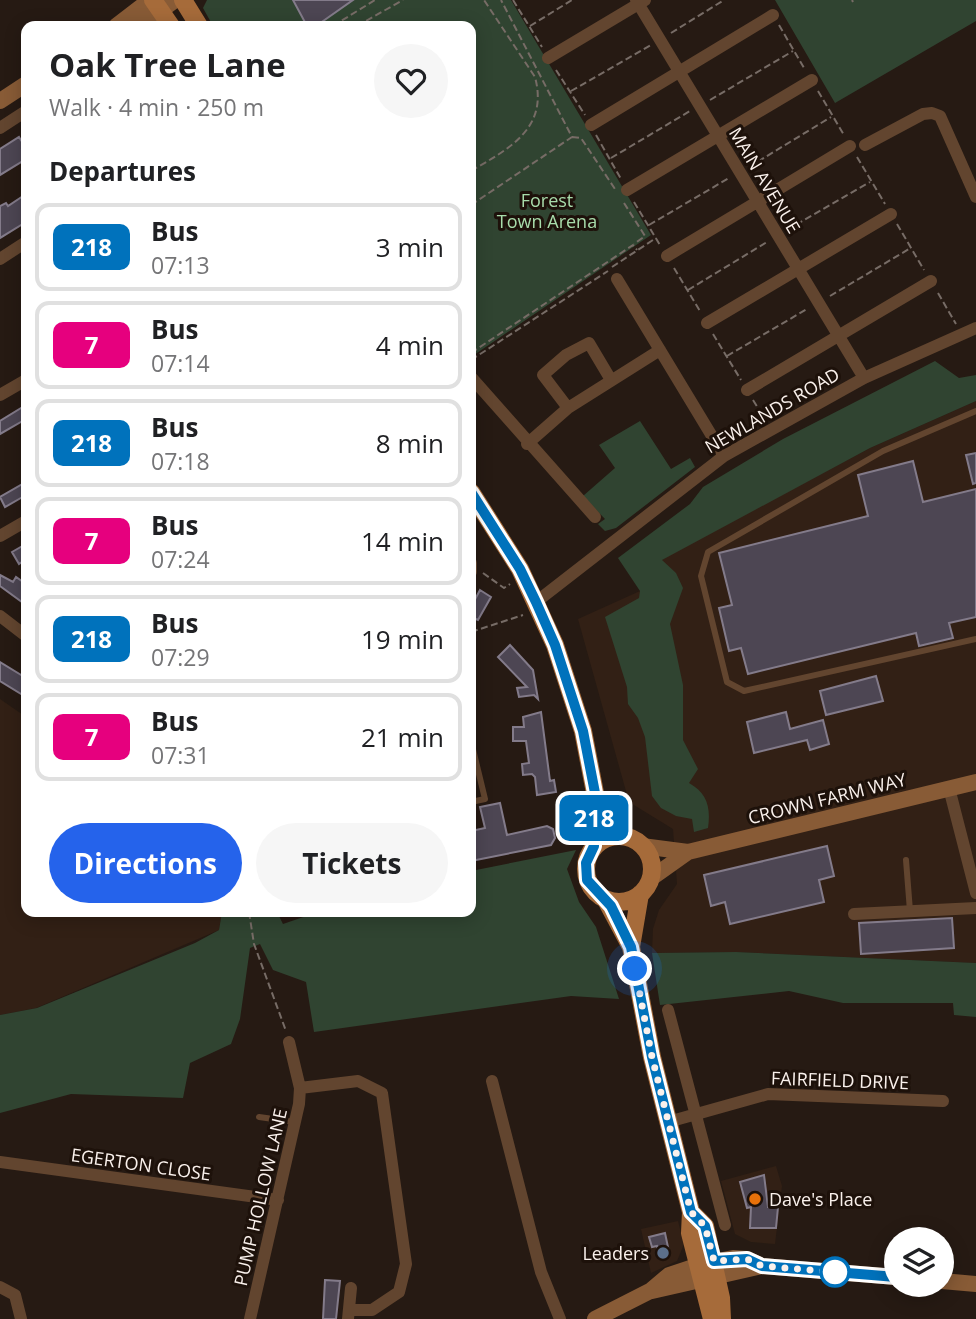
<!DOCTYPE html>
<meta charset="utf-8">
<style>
body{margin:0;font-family:"Open Sans",sans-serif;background:#f6f6f6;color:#202124;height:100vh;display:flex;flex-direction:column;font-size:26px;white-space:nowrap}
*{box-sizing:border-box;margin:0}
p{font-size:23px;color:#757577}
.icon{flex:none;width:38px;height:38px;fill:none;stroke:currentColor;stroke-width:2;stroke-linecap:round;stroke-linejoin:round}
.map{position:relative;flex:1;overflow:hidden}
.details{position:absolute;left:21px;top:21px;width:455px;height:896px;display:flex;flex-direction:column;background:#fff;border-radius:14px;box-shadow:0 4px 18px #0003}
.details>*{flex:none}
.badge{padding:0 14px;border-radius:10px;font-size:24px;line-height:46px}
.tools{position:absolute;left:884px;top:1227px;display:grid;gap:14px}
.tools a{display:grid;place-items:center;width:70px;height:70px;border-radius:50%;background:#fff;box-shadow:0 4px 18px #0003;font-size:35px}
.you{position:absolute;width:35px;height:35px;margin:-18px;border:5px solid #fff;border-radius:50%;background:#1a73e8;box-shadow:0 0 0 10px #1a73e833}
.map>.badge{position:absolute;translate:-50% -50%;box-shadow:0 0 0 4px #fff}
h2{padding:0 28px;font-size:26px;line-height:63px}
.round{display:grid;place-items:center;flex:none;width:74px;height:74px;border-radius:37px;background:#f6f6f6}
.summary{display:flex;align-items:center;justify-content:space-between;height:119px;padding:0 28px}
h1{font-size:33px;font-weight:700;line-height:52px}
.button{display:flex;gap:14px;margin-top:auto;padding:14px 28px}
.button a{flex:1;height:80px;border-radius:42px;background:#2563eb;color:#fff;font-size:28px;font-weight:700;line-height:80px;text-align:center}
.button a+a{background:#f6f6f6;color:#202124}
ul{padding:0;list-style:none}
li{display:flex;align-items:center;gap:21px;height:88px;margin:0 14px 10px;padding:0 14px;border:4px solid #e0e0e0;border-radius:14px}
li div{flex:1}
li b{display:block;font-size:26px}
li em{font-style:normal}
li .badge{min-width:77px;font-weight:700;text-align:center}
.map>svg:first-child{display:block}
.built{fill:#322015}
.green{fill:#304431}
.building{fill:#4d4653;stroke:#837b8a;stroke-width:2}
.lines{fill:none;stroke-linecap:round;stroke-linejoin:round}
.path{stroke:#776c66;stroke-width:2;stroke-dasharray:7 3.5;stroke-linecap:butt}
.lane{stroke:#62452f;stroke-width:6}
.street{stroke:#62452f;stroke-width:12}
.secondary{stroke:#885b36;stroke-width:16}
.primary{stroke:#a66b3a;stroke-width:18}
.line-casing{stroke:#fff;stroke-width:16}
.line{stroke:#0072bc;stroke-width:10}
.walk{stroke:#faf1ec;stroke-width:7;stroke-dasharray:0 12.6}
.food-dot{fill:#e8710a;stroke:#1d110a;stroke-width:2.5}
.service-dot{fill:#5c6f8a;stroke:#1d110a;stroke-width:2.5}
.stop-dot{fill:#fff;stroke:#0072bc;stroke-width:3.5}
.labels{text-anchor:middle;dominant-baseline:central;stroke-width:6;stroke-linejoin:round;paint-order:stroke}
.street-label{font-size:18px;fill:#faf1ec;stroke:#1d110a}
.park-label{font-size:18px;fill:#a8dcab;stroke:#1d110a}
.poi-label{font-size:18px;fill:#faf1ec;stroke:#1d110a;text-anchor:start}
</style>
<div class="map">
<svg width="976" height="1319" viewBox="0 0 976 1319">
<rect width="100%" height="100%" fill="#261a13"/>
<!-- built -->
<path class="built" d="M 976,401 L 976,963 L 736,952 L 652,953 L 653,929 L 659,910 L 677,884 L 673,829 L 629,802 L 578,619 L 640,591 L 662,560 L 672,553 L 870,448 Z
M 0,699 L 26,717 L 26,912 L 222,912 L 219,930 L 36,1008 L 0,1015 Z
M 776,1166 L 782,1186 L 775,1244 L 751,1242 L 735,1234 L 721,1181 Z
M 678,1221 L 684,1244 L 677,1261 L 651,1273 L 641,1229 Z"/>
<!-- green -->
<path class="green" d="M 207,0 L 511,0 L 651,235 L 471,357 L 471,26 L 213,26 L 203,8 Z
M 775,0 L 976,0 L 976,21 L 835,103 Z
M 935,361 L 959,378 L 976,375 L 976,401 L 870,448 L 662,560 L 676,573 L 683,588 L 670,624 L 683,685 L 683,740 L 698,769 L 689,783 C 707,793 711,807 708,828 L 694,832 L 692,819 L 676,816 L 661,808 L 652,796 L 645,737 L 638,718 L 628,704 L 627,687 L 605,617 L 639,598 L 640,591 L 618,558 L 690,504 L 703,487 L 783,439 Z
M 640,421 L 671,469 L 690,458 L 695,467 L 616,528 L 605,531 L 598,524 L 605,519 L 583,496 L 615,468 L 599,445 Z
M 576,850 L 567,869 L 579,902 L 596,927 L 619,999 L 571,996 L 314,1032 L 306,982 L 273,970 L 260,944 L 250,948 L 240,1019 L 231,1044 L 190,1063 L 183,1098 L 71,1094 L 0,1113 L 0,1015 L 37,1008 L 195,943 L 219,930 L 222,912 L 277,912 L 283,924 L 318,912 L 471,912 L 471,871 Z
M 736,952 L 976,963 L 976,1017 L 954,1015 L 953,1003 L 843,1003 L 789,991 L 660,1005 L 652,953 Z"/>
<!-- building -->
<path class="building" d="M 293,0 L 353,0 L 316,26 L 307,26 Z
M 19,137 L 26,148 L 22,150 L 26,159 L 0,175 L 0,149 Z
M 26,194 L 26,222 L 0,238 L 0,206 L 6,203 L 8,206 Z
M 26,405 L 26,419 L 0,434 L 0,421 Z
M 976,453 L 976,483 L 973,484 L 966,455 Z
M 913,461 L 923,502 L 976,489 L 976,617 L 949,623 L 953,638 L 919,646 L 916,633 L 748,674 L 741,648 L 729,651 L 719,608 L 732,605 L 719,553 L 868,516 L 858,475 Z
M 26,482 L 26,495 L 5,507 L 0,497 Z
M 26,544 L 26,559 L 19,564 L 12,552 Z
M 0,575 L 13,582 L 16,577 L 26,584 L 26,605 L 0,586 Z
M 480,590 L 491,597 L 478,620 L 471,617 L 471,607 Z
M 510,645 L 533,670 L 538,699 L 534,695 L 519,697 L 517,688 L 527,687 L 498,657 Z
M 0,662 L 26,678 L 26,697 L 0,681 Z
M 876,676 L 883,701 L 826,715 L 820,691 Z
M 541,712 L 550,781 L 554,780 L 556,792 L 537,795 L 535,777 L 532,774 L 523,775 L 522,764 L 529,763 L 526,741 L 513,741 L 513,727 L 524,727 L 523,717 Z
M 786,712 L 790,729 L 823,720 L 829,744 L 810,750 L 807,740 L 754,753 L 747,722 Z
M 500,803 L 507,835 L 547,826 L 553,829 L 555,838 L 551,845 L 471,861 L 471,831 L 485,828 L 480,807 Z
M 827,846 L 834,876 L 819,880 L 824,902 L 730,924 L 725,902 L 711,906 L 704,875 Z
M 952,918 L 954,948 L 861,954 L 859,923 Z
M 764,1175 L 768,1207 L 778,1207 L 776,1228 L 750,1228 L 751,1207 L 747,1208 L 740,1182 Z
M 665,1233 L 669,1252 L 659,1254 L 657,1246 L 652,1247 L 649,1237 Z
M 325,1280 L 340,1281 L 336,1319 L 323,1319 Z"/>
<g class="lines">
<!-- path -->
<path class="path" d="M 513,0 L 542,47
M 852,0 L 853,2
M 779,25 L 804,68
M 333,26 L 375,0
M 357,26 L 403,0
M 530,26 L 572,0
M 671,33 L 724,0
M 556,70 L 585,115
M 571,91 L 651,45
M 818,91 L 844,135
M 710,100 L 793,51
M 596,135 L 621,179
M 572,137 L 581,138 L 615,189
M 857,157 L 885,204
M 611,158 L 690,111
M 749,167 L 831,117
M 471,171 C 508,149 549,129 535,77 L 484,0
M 634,202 L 660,245
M 624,203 L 645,236 L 634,244
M 471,205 L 572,137 L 501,0
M 897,224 L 924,270
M 649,225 L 729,178
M 787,230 L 870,182
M 612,267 L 656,238
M 674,268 L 700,311
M 688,290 L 767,242
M 938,293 L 956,324
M 830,296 L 909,249
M 713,334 L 741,380
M 471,353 L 633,245 L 637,250
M 727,356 L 807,309
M 471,360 L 608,271
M 753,400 L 765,419
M 483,573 L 504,588 L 510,584
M 471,632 L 523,615
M 249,912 L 254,944 L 286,1031"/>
<!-- lane -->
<path class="lane" d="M 976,411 L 883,451 L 708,552 L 701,576 L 727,682 L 744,691 L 976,639
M 471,741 L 485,799 L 471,802
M 906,860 L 910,911
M 259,1117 L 295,1122"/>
<!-- street -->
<path class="street" d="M 636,0 L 864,378
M 548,58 L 645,0
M 591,125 L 773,15
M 0,128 L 26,111
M 865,145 L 923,114 L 932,113 L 940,116 L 976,197
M 627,190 L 812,80
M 667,256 L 850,146
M 0,259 L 26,242
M 617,279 L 724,456
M 707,323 L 891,214
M 471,377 L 595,517
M 747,390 L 931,281
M 0,395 L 26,380
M 568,408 L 543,375 L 566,355 L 589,343 L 611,380
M 527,444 L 568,408 L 660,350
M 0,536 L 26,521
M 471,563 L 471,572
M 536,602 L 724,456 L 864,378 L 976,328
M 0,616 L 26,636
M 949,788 L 976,893
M 854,914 L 976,908
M 668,1010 L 725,1225
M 492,1081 L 541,1272 L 560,1319
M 300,1088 L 358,1081 L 382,1093 L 406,1264 L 399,1292 L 372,1310 L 349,1310
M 668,1122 L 768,1094 L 943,1101
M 0,1162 L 278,1200
M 0,1287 L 15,1295 L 21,1319
M 250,1319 L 299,1104 L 300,1088 L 289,1042
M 348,1319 L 351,1288"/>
<!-- secondary -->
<path class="secondary" d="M 116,26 L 150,0
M 140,26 L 175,0
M 0,101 L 26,84
M 642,846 L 688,852
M 650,879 L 688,852 L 976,782
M 942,1281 L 976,1284
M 652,1291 L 762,1266
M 595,1319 L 650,1291 L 669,1275 L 699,1265 L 733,1258 L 747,1259 L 762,1266 L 896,1277"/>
<!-- primary -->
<path class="primary" d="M 153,0 L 171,26
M 183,0 L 199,26
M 471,492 L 520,569 L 555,645 L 583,731 L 596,798 L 594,846
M 596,798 L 622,836
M586 869a33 33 0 1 1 66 0a33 33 0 1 1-66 0Z
M 606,900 L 631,947 L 652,1057 L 691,1212 L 690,1233 L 712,1319
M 631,947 L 640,894
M 691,1212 L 705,1226 L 721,1298 L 722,1319"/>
</g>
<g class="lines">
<!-- line casing -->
<g class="line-casing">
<path id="line" d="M 471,492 L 520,569 L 536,602 L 555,645 L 583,731 L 596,798 L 594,846 L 586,863 L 587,880 L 611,906 L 631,947 L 652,1057 L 691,1212 L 705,1226 L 714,1261 L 747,1259 L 762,1266 L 896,1277"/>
</g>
<!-- line -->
<use href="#line" class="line"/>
<!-- walk -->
<path class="walk" d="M 635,969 L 652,1057 L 691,1212 L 705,1226 L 714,1261 L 747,1259 L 762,1266 L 835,1272"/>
</g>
<!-- markers -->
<circle class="food-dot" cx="755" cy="1199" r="7"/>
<circle class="service-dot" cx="663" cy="1253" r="7"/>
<circle class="stop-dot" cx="835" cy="1272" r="14"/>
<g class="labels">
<!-- street labels -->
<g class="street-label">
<text transform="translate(765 180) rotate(59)">MAIN AVENUE</text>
<text transform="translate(772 410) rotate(-30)">NEWLANDS ROAD</text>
<text transform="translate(827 798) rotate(-14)">CROWN FARM WAY</text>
<text transform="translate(840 1080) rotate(2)">FAIRFIELD DRIVE</text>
<text transform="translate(141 1164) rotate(8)">EGERTON CLOSE</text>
<text transform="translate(260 1197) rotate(-77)">PUMP HOLLOW LANE</text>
</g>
<!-- park labels -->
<g class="park-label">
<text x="547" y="200">Forest<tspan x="547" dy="21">Town Arena</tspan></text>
</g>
<!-- poi labels -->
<g class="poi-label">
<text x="769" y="1199">Dave's Place</text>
<text x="649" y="1253" text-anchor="end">Leaders</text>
</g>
</g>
</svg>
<div class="tools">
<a><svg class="icon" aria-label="layers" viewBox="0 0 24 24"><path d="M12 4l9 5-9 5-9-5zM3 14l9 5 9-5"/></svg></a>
</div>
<div class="you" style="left:635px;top:969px"></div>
<b class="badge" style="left:594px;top:818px;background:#0072bc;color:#fff">218</b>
<section class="details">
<div class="summary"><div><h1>Oak Tree Lane</h1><p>Walk · 4 min · 250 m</p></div><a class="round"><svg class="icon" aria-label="heart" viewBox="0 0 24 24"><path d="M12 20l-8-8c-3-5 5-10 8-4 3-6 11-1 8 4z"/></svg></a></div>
<h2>Departures</h2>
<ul>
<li><span class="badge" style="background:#0072bc;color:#fff">218</span><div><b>Bus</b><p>07:13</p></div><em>3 min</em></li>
<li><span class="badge" style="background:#e6007e;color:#fff">7</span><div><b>Bus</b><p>07:14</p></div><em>4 min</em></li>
<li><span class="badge" style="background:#0072bc;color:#fff">218</span><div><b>Bus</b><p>07:18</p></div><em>8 min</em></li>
<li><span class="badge" style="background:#e6007e;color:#fff">7</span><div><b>Bus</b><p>07:24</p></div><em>14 min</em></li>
<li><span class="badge" style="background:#0072bc;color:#fff">218</span><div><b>Bus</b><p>07:29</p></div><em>19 min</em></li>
<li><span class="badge" style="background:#e6007e;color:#fff">7</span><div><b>Bus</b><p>07:31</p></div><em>21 min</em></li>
</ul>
<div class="button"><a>Directions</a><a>Tickets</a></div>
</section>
</div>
